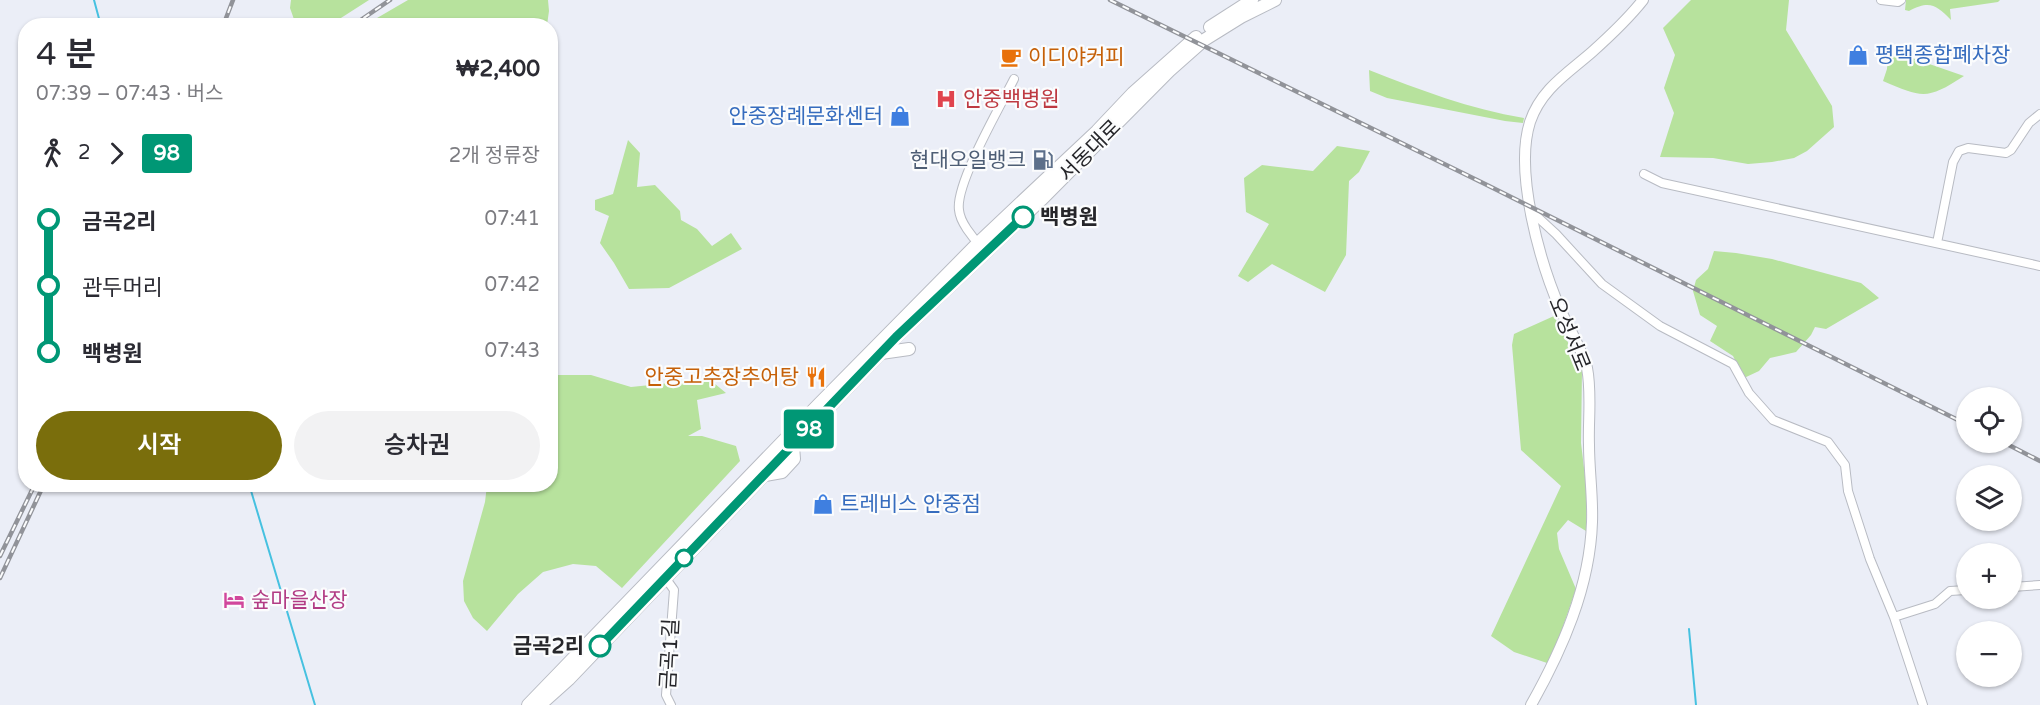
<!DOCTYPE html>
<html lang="ko">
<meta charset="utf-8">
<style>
body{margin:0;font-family:"Varela Round","Noto Sans KR",sans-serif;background:#f2f2f3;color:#2b2b33;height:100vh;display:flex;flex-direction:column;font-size:22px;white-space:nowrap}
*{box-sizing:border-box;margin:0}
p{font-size:20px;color:#7c7c81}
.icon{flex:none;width:33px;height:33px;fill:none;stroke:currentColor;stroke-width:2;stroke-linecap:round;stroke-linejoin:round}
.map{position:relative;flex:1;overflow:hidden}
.side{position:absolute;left:18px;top:18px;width:540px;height:474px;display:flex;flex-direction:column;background:#fff;border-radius:24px;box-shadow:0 2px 4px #0004}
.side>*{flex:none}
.badge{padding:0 12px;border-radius:4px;font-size:21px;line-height:39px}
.buttons{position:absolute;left:1956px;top:387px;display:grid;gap:12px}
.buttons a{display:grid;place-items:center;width:66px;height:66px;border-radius:50%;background:#fff;box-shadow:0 2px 4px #0004;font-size:30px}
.map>.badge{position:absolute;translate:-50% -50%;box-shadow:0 0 0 3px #fff}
.legs{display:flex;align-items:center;gap:9px;height:66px;padding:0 18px;font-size:20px}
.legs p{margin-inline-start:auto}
.head{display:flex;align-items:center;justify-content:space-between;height:102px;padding:0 18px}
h1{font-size:33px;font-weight:600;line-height:45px}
.action{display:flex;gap:12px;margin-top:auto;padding:12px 18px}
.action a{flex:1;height:69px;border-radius:36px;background:#7a6e0c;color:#fff;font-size:24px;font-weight:600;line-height:69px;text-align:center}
.action a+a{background:#f2f2f3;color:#2b2b33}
ul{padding:0 18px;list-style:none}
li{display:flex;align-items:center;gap:21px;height:66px;font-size:22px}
li i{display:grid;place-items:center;width:9px;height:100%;margin:0 8px;background:currentColor}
li i::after{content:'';width:15px;height:15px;margin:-8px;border:4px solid;border-radius:50%;background:#fff}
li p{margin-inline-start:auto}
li:first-child i{background:linear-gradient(#0000 50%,currentColor 0)}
li:last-child i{background:linear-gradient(currentColor 50%,#0000 0)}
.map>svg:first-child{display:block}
.green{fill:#b7e29d}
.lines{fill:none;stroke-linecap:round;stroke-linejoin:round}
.stream{stroke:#46c1e0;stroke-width:2}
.street-casing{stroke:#b8bbc3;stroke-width:10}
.secondary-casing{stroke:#b8bbc3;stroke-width:12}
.primary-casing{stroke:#b8bbc3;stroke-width:14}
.street{stroke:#fff;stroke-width:8}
.secondary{stroke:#fff;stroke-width:10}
.primary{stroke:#fff;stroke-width:12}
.rail-casing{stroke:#919399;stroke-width:4.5}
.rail{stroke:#fbfcfd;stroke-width:2;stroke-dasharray:7;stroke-linecap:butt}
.line-1-casing{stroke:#fff;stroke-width:14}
.line-1{stroke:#009775;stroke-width:9}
.stop-1-dot{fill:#fff;stroke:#009775;stroke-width:3}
.labels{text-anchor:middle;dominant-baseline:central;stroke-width:4.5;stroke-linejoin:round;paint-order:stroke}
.shop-label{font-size:21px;fill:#366cbe;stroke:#fbfcfd;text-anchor:start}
.food-label{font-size:21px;fill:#c56008;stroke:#fbfcfd;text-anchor:start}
.health-label{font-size:21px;fill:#be3a42;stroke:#fbfcfd;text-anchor:start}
.street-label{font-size:21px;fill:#26262a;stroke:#fbfcfd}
.service-label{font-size:21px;fill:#4e5e75;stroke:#fbfcfd;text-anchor:end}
.stop-label{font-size:21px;font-weight:bold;fill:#26262a;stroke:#fbfcfd;text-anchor:start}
.hotel-label{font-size:21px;fill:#b23c85;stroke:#fbfcfd;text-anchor:start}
</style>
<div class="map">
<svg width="2040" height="705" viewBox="0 0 2040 705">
<rect width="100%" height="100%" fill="#ebeef7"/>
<!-- green -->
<path class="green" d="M 291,0 L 369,0 L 330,25 L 296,25 L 290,8 Z
M 408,0 L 548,0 L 549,11 L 547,25 L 365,25 Z
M 1691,0 L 1789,0 L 1786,30 L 1832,106 L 1834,127 L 1807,151 L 1794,158 L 1772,162 L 1748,164 L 1713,158 L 1660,157 L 1674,113 L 1664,88 L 1675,55 L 1663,28 Z
M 1906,0 L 2000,0 L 1998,2 L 1950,9 L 1951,20 C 1936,5 1930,0 1909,11 L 1905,10 Z
M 1888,52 L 1909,57 L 1964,76 C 1927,100 1923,98 1883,81 L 1887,69 Z
M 1369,70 C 1420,90 1470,109 1524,118 L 1523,123 L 1505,121 L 1387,98 L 1370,91 Z
M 628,140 L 640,153 L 637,187 L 655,185 L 680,211 L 681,220 L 697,229 L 712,246 L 731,233 L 742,249 L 669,288 L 629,289 L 614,263 L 600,243 L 609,216 L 595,210 L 595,200 L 613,194 Z
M 1337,146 L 1370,151 L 1359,172 L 1349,181 L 1346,255 L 1325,292 L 1272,264 L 1248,282 L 1238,276 L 1269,224 L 1246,212 L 1244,178 L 1262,165 L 1313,171 Z
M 1714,251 L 1736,253 L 1772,259 L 1861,283 L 1879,298 L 1826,329 L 1815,327 L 1811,335 L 1796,352 L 1770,358 L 1759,371 L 1744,378 L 1733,356 L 1710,341 L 1717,326 L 1700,315 L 1693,291 L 1696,280 L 1708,269 Z
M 1554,316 L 1582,369 L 1581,443 L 1587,493 L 1586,531 L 1568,520 L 1557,533 L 1559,549 L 1576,589 L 1550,664 L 1514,652 L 1491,636 L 1561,486 L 1521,450 L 1512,345 L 1514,334 Z
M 551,375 L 591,375 L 631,387 L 709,379 L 726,393 L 697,400 L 701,429 L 688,436 L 702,436 L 736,446 L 740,461 L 622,588 L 596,566 L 573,564 L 543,572 L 518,594 L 487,631 L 473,618 L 464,601 L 463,581 L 485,502 L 487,485 L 550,484 Z"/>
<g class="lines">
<!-- stream -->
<path class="stream" d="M 94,0 L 101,26
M 249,484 L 315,705
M 1689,629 L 1696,705"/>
<!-- street casing -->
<g class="street-casing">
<path id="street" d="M 1881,0 L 1898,2 L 1901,0
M 1644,174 L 1662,183 L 2040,266
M 1532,212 L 1556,234 L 1602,284 L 1660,326 L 1733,364 L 1749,393 L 1773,420 L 1828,442 L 1845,465 L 1848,491 L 1870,559 L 1894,617 L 1923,705
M 1937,243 L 1953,162 L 1959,151 L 1968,148 L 2006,153 L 2011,150 L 2029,123 L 2040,114
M 980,245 C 972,237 960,222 959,210 C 955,184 1001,105 1014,79
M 662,577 L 669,583 L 674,590 L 666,695 L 671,705
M 2012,587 L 2040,585
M 1894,617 L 1935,604 L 1950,591 L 1966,590"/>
</g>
<!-- secondary casing -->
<g class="secondary-casing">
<path id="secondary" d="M 1531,705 C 1562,650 1590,587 1592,522 C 1593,496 1589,471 1589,445 C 1588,421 1592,393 1587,368 C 1584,354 1568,326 1561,311 C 1540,263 1514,172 1530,122 C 1541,89 1568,73 1592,52 C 1611,35 1628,19 1643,0"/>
</g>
<!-- primary casing -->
<g class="primary-casing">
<path id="primary" d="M 1210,27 L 1252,0
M 881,353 L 909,349
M 765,475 L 782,472 L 794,459 L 793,446
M 528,705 L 819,404 L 978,243 L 1097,131 L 1133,93 L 1196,37
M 540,705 L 569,679 L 896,337 L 1041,200 L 1169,71 L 1204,40 L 1241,17 L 1275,0"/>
</g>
<!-- street -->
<use href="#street" class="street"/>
<!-- secondary -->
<use href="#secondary" class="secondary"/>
<!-- primary -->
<use href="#primary" class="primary"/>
<!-- rail casing -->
<g class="rail-casing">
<path id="rail" d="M 1110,0 L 1485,184 L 1966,424
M 223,26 L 233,0
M 352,26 L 390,0
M 2003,442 L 2040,461
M 0,556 L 35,484
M 0,578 L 44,484"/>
</g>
<!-- rail -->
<use href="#rail" class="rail"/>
</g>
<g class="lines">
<!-- line-1 casing -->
<g class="line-1-casing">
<path id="line-1" d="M 600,646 L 896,337 L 1023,217"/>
</g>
<!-- line-1 -->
<use href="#line-1" class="line-1"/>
</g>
<!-- icons -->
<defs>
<g id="shop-bare" transform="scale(1.62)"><path d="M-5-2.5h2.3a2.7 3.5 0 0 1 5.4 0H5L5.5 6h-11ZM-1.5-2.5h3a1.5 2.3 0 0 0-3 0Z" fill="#3f7fe0" stroke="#fbfcfd" stroke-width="2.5" paint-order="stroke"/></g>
<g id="cafe-bare" transform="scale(1.62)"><path d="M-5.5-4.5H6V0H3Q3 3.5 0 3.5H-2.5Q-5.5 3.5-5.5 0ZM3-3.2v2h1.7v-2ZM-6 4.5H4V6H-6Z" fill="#e8710a" stroke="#fbfcfd" stroke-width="2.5" paint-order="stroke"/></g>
<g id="hospital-bare" transform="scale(1.62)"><path d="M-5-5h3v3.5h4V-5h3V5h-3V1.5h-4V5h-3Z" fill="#e0444e" stroke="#fbfcfd" stroke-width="2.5" paint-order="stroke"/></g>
<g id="fuel-bare" transform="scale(1.62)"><path d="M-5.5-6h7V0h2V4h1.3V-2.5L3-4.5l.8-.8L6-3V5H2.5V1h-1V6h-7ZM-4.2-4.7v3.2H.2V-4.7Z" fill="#5c6f8a" stroke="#fbfcfd" stroke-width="2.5" paint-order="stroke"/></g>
<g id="restaurant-bare" transform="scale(1.62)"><path d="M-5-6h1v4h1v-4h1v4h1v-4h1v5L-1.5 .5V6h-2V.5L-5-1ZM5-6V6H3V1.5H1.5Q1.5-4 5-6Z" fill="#e8710a" stroke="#fbfcfd" stroke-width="2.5" paint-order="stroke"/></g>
<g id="hotel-bare" transform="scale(1.62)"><path d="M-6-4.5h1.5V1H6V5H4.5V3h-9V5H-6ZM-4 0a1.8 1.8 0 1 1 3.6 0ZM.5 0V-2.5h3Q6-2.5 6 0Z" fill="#d1479c" stroke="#fbfcfd" stroke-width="2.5" paint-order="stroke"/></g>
</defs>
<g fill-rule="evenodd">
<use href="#shop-bare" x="1858" y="55"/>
<use href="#cafe-bare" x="1011" y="57"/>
<use href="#hospital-bare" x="946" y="99"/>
<use href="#shop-bare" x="900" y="116"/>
<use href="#fuel-bare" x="1043" y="160"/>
<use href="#restaurant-bare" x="816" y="377"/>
<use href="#shop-bare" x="823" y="504"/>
<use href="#hotel-bare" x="234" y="600"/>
</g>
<!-- markers -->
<g class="stop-1-dot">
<circle cx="1023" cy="217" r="10"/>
<circle cx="684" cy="558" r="8"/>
<circle cx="600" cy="646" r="10"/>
</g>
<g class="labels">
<!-- shop labels -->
<g class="shop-label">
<text x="1875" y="55">평택종합폐차장</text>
<text x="883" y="116" text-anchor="end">안중장례문화센터</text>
<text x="840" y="504">트레비스 안중점</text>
</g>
<!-- food labels -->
<g class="food-label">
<text x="1028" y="57">이디야커피</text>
<text x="799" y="377" text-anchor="end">안중고추장추어탕</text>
</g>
<!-- health labels -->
<g class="health-label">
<text x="963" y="99">안중백병원</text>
</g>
<!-- street labels -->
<g class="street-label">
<text transform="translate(1090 151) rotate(-45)">서동대로</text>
<text transform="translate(1569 334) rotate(68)">오성서로</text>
<text transform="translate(670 654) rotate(-87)">금곡1길</text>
</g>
<!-- service labels -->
<g class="service-label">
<text x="1026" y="160">현대오일뱅크</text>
</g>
<!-- stop labels -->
<g class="stop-label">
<text x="1040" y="217">백병원</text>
<text x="584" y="646" text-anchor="end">금곡2리</text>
</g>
<!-- hotel labels -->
<g class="hotel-label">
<text x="251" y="600">숲마을산장</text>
</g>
</g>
</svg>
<div class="buttons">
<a><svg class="icon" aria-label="locate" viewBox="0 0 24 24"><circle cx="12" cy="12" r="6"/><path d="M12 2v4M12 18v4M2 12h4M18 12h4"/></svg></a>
<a><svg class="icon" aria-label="layers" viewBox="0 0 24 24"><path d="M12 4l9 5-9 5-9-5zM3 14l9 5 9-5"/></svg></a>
<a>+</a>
<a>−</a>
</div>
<b class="badge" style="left:809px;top:429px;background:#009775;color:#fff">98</b>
<section class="side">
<div class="head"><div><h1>4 분</h1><p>07:39 – 07:43 · 버스</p></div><b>₩2,400</b></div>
<div class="legs"><svg class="icon" aria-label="walk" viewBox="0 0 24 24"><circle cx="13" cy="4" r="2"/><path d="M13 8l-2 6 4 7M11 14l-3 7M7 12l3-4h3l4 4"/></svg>2<svg class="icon" aria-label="forward" viewBox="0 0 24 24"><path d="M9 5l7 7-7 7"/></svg><b class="badge" style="background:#009775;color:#fff">98</b><p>2개 정류장</p></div>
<ul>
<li><i style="color:#009775"></i><b>금곡2리</b><p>07:41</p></li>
<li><i style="color:#009775"></i><span>관두머리</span><p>07:42</p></li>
<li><i style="color:#009775"></i><b>백병원</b><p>07:43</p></li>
</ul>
<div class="action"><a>시작</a><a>승차권</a></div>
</section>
</div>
